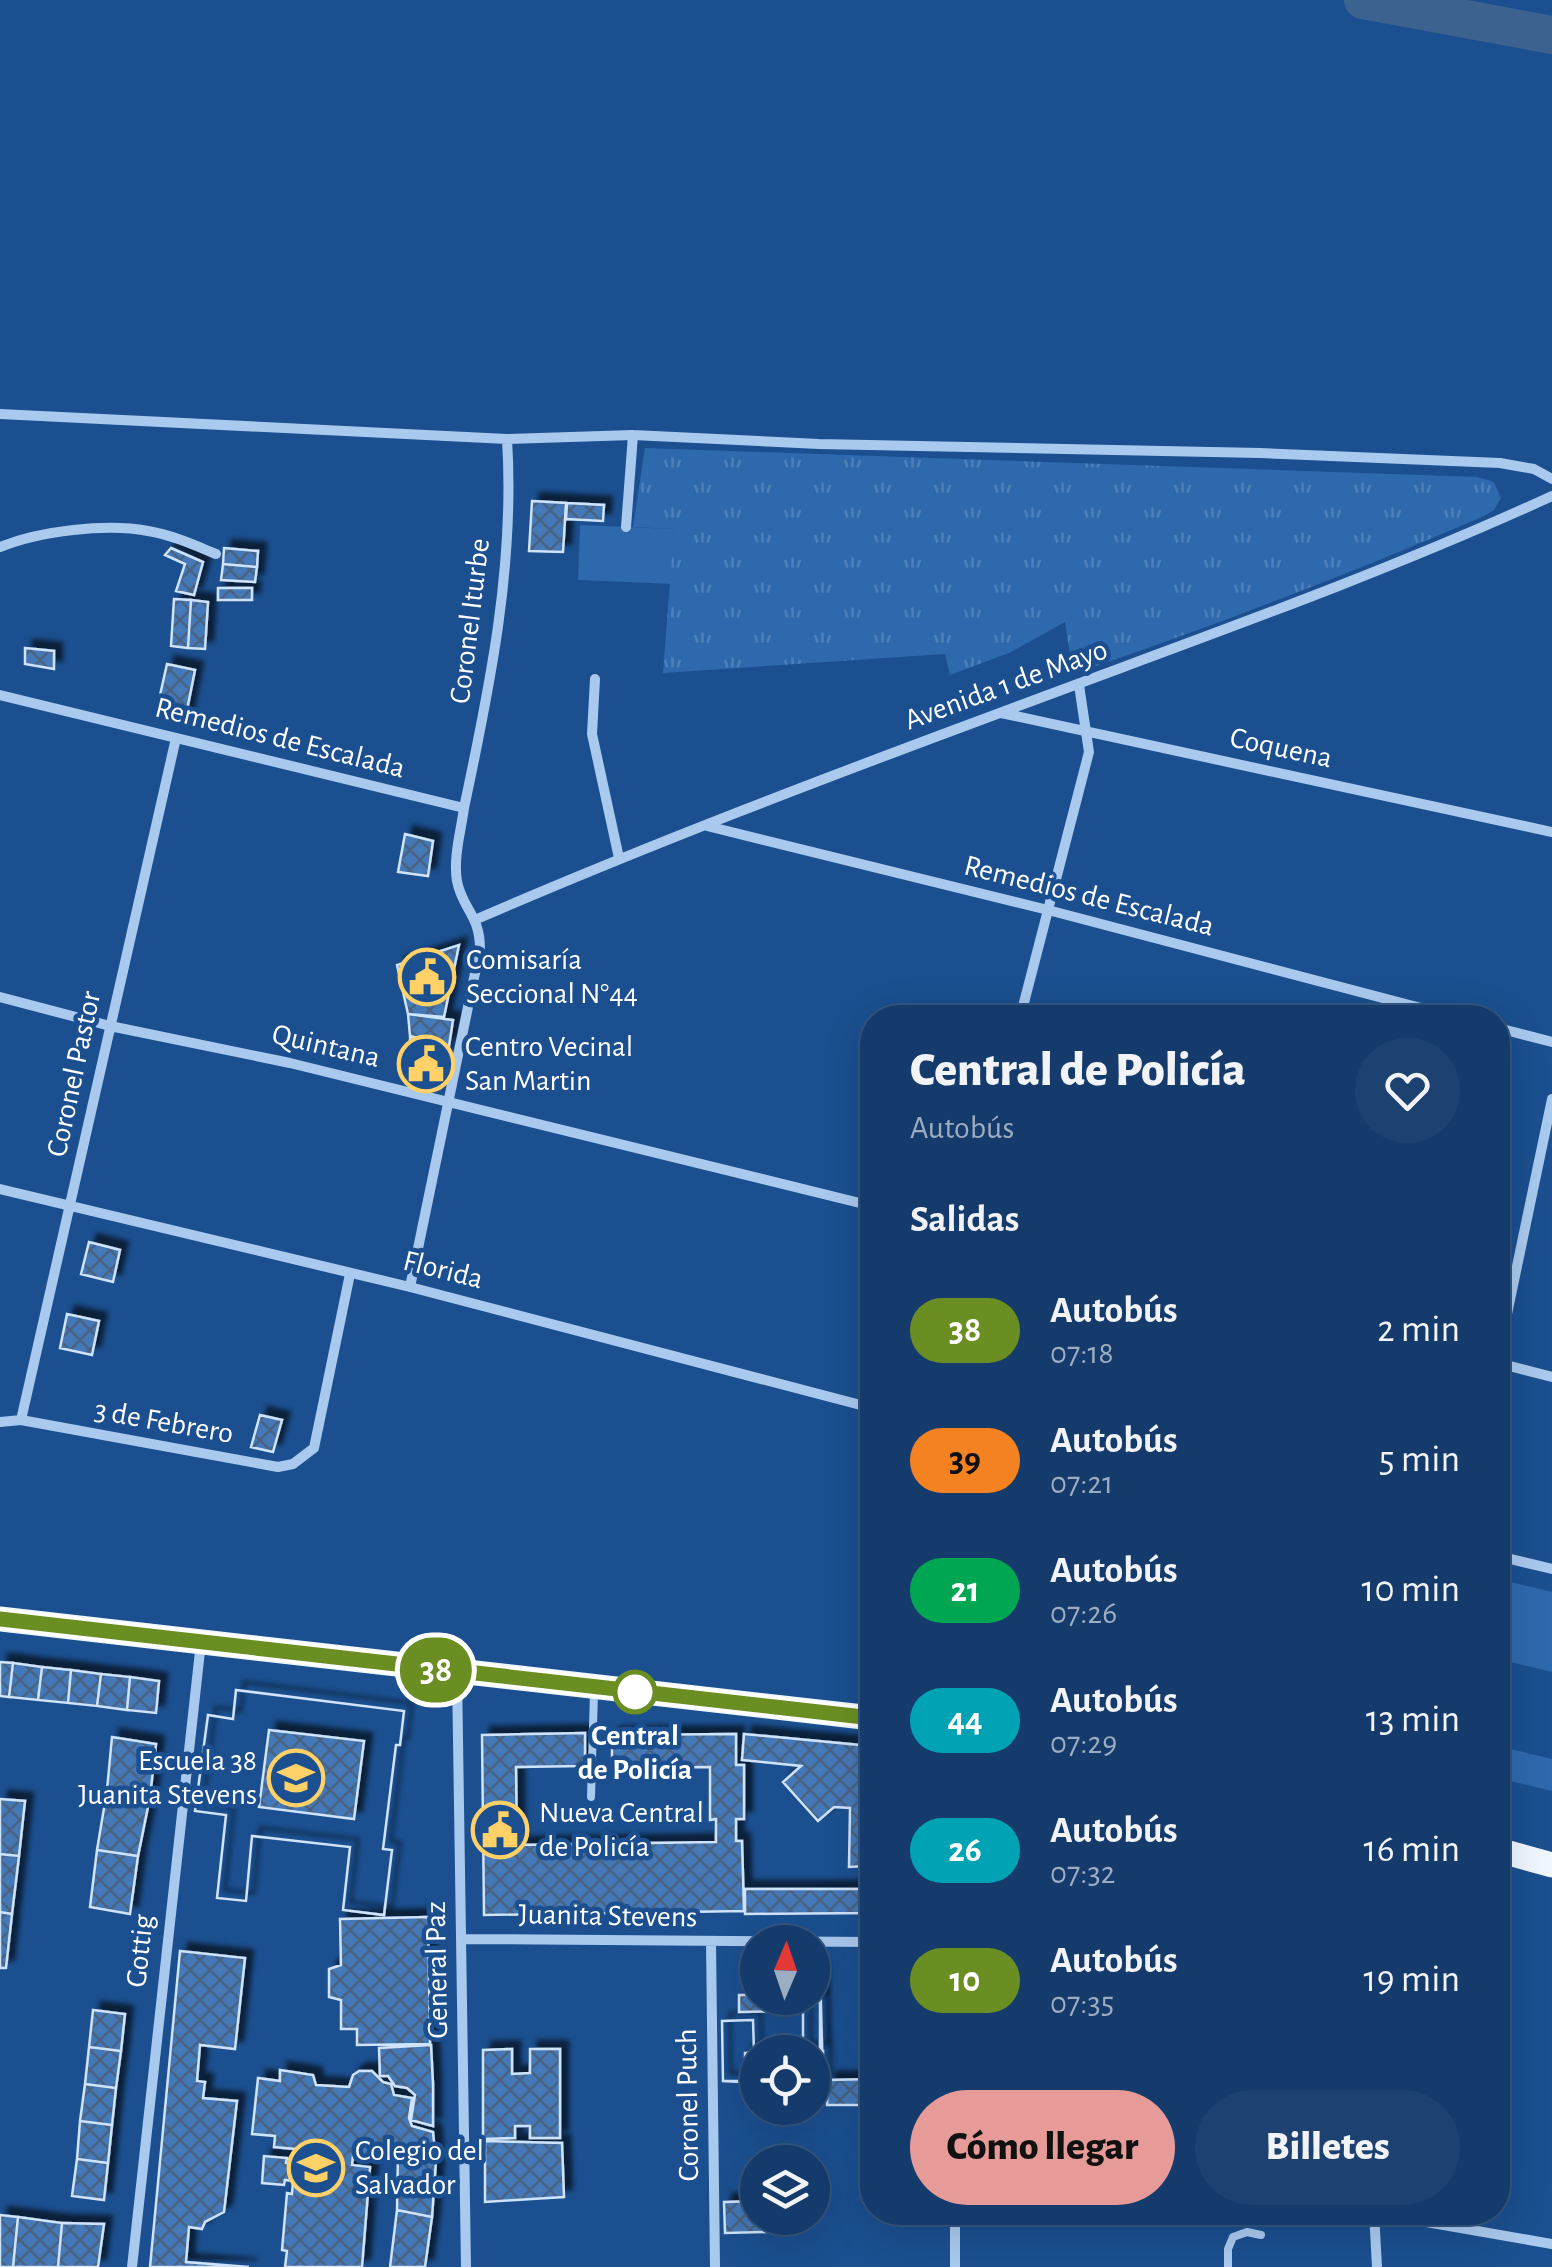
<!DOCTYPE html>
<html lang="es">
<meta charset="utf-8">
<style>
body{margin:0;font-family:"Alegreya Sans",sans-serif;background:#1d4271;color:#f1f3f6;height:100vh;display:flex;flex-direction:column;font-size:38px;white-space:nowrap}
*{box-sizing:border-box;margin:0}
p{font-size:32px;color:#9dadc1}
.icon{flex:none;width:55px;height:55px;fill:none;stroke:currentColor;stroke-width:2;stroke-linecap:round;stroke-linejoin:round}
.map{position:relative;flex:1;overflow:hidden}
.details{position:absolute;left:860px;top:1005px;width:650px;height:1220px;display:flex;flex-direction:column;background:#143b6b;border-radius:40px;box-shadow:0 10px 40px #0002,0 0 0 2px #33557e}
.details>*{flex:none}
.badge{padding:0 20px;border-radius:32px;font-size:35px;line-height:65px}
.needle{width:65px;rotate:2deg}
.controls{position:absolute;left:740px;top:1925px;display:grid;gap:20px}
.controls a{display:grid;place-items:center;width:90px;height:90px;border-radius:50%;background:#143b6b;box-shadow:0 10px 40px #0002,0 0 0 2px #33557e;font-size:50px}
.map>.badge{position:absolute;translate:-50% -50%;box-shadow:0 0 0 5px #fff}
h2{padding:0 50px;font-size:38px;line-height:90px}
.round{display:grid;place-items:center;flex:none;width:105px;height:105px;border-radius:52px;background:#1d4271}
.summary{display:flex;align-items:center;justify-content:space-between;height:170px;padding:0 50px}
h1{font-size:48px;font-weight:800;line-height:75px}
.primary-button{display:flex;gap:20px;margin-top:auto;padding:20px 50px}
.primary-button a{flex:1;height:115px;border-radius:60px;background:#e69b98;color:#111;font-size:40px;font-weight:800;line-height:115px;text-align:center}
.primary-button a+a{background:#1d4271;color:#f1f3f6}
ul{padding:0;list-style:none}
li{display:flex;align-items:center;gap:30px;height:130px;padding:0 50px}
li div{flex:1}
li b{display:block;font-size:38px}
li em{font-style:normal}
li .badge{min-width:110px;font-weight:700;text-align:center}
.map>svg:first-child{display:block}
.grass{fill:#2e69ad}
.park{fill:url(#park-tufts)}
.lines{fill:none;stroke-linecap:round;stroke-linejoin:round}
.river{stroke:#3c6290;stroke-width:38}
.building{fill:url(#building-cross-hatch);stroke:#cfe3fa;stroke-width:2.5;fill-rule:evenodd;filter:url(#shadow)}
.lane{stroke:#a9c9ee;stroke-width:8}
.street{stroke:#a9c9ee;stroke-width:10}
.primary{stroke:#f0f6ff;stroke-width:25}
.line-casing{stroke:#fff;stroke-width:22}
.line{stroke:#6b8e23;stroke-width:15}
.stop-dot{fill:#fff;stroke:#6b8e23;stroke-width:5}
.labels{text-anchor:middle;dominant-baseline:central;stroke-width:9;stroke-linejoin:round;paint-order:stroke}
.street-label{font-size:30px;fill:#fff;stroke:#1b4f8f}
.poi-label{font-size:30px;fill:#fff;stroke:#1b4f8f;text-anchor:start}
.stop-label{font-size:30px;font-weight:bold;fill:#fff;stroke:#1b4f8f}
</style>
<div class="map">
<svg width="1552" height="2267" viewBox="0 0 1552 2267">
<defs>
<pattern id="park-tufts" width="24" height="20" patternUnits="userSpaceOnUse" patternTransform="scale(2.5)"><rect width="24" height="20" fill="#2e69ad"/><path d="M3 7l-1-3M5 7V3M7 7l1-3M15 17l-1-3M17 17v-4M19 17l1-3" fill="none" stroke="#4d80b9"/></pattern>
<pattern id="building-cross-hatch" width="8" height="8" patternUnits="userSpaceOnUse" patternTransform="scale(2.5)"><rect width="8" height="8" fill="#4478b7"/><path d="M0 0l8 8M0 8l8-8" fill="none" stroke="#486282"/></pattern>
<filter id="shadow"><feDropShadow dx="8" dy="-8" stdDeviation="2.5" flood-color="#0009"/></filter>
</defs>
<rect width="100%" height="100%" fill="#1b4f8f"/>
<!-- grass -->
<path class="grass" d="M 580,525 L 674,529 L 672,584 L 578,580 Z
M 1498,1579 L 1552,1592 L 1552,1672 L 1498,1659 Z
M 1498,1746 L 1552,1759 L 1552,1791 L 1498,1778 Z"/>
<!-- park -->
<path class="park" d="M 645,448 L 1477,477 L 1494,482 L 1501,498 L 1494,510 L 1482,517 C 1347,575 1211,627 1073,674 L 1065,622 L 1009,653 L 950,675 L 945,654 L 663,673 L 674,529 L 633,527 Z"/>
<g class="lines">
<!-- river -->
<path class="river" d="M 1363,0 L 1552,35"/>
</g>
<!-- building -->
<path class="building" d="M 532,501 L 566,503 L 563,552 L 529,551 Z
M 567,503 L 604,505 L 603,521 L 566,519 Z
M 171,548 L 203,562 L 194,595 L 176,591 L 185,564 L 165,555 Z
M 224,548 L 258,551 L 257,567 L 223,564 Z
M 223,564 L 257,567 L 255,582 L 221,580 Z
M 218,588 L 252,588 L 252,600 L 218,600 Z
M 174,599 L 191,600 L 188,648 L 171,646 Z
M 191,600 L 208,602 L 205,649 L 188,648 Z
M 25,648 L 54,651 L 54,669 L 25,664 Z
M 167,664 L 195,670 L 185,720 L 156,713 Z
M 405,834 L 433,841 L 428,876 L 398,872 Z
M 459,945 L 444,1017 L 408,1014 L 397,965 Z
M 408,1014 L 453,1020 L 449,1046 L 410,1036 Z
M 410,1036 L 445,1045 L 437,1082 L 411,1086 Z
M 89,1242 L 120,1250 L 113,1282 L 81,1274 Z
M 67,1314 L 99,1321 L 92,1355 L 60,1348 Z
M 260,1415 L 282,1420 L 273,1452 L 251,1447 Z
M 0,1662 L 13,1663 L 9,1697 L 0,1696 Z
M 13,1663 L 42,1667 L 38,1700 L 9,1697 Z
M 42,1667 L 71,1670 L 68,1703 L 38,1700 Z
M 71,1670 L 101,1674 L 97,1706 L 68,1703 Z
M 101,1674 L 130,1677 L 127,1710 L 97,1706 Z
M 130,1677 L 159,1681 L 156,1713 L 127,1710 Z
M 236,1690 L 404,1711 L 400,1745 L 396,1745 L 383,1849 L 392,1850 L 384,1915 L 343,1910 L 350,1847 L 252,1836 L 246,1901 L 217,1898 L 226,1815 L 195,1811 L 208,1715 L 233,1719 ZM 269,1730 L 364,1741 L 354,1819 L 259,1807 Z
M 236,1690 L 404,1711 L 400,1745 L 396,1745 L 383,1849 L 392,1850 L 384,1915 L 343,1910 L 350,1847 L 252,1836 L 246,1901 L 217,1898 L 226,1815 L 195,1811 L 208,1715 L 233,1719 Z
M 585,1733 L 585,1766 L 516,1767 L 517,1845 L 716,1842 L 716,1819 L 710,1820 L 710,1767 L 612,1768 L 612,1735 L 736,1734 L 736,1765 L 744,1765 L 744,1819 L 736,1819 L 736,1841 L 742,1841 L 744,1911 L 484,1915 L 482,1735 Z
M 744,1734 L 870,1746 L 872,1913 L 745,1914 L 745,1889 L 867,1889 L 867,1866 L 849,1867 L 850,1808 L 834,1807 L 818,1821 L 783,1782 L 801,1766 L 742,1760 Z
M 112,1737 L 156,1744 L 150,1797 L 107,1790 Z
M 107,1790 L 150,1797 L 138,1856 L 97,1850 Z
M 0,1799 L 25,1801 L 19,1856 L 0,1854 Z
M 97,1850 L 138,1856 L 130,1914 L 90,1907 Z
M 0,1854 L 19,1856 L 12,1914 L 0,1912 Z
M 0,1912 L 12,1914 L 6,1968 L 0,1968 Z
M 428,1917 L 430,2044 L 357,2045 L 357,2029 L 341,2029 L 341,2000 L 329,1997 L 329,1969 L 341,1965 L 340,1919 Z
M 180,1951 L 245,1958 L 235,2049 L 200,2045 L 197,2081 L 205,2082 L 203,2098 L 237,2101 L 224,2212 L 205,2222 L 202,2229 L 189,2227 L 186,2262 L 249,2267 L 150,2267 Z
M 812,1969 L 820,1969 L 823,2082 L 812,2082 L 812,2052 L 758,2052 L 758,2083 L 723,2081 L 722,2021 L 753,2020 L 754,2052 L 803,2051 L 803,2011 L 739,2012 L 739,1995 L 746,1995 L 745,1985 L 758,1985 L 758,1998 L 812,1998 Z
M 803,2002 L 820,2002 L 820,2051 L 803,2051 Z
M 93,2010 L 125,2014 L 121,2051 L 89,2047 Z
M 753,2020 L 754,2052 L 745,2053 L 745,2081 L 723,2081 L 722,2021 Z
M 431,2045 L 433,2084 L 433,2126 L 411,2120 L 415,2095 L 407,2088 L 395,2086 L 388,2076 L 380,2076 L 379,2048 Z
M 89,2047 L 121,2051 L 116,2088 L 85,2084 Z
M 512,2049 L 512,2074 L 530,2073 L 530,2049 L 560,2049 L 560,2138 L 530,2138 L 530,2126 L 515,2126 L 515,2138 L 483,2139 L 483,2050 Z
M 823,2051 L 823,2082 L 812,2082 L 812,2052 L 758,2052 L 758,2083 L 745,2084 L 745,2053 Z
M 280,2070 L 313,2075 L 316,2085 L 349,2087 L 353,2075 L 359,2071 L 372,2071 L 383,2082 L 391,2084 L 394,2095 L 412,2098 L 409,2118 L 412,2126 L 433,2132 L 436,2161 L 432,2217 L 397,2210 L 398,2153 L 380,2151 L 379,2161 L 356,2159 L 357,2146 L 354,2146 L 352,2165 L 370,2167 L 362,2267 L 285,2267 L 287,2251 L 282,2250 L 287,2193 L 292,2194 L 293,2181 L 285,2180 L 284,2185 L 262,2183 L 264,2156 L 287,2158 L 286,2163 L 294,2164 L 295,2149 L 274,2147 L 275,2136 L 252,2134 L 258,2078 L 280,2081 Z
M 872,2079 L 872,2105 L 827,2105 L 828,2080 Z
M 85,2084 L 116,2088 L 112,2125 L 80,2121 Z
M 80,2121 L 112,2125 L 108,2163 L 77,2159 Z
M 485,2141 L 562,2143 L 564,2197 L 485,2202 Z
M 77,2159 L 108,2163 L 104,2200 L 72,2196 Z
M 758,2201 L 758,2218 L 767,2218 L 767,2232 L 725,2233 L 724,2202 Z
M 397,2210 L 432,2217 L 425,2267 L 390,2267 Z
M 0,2215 L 18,2217 L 13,2267 L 0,2267 Z
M 18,2217 L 62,2223 L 58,2267 L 13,2267 Z
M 62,2223 L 104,2224 L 98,2267 L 58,2267 Z"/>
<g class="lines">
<!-- lane -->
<path class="lane" d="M 591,1797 L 594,1692
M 1228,2267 L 1228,2249 L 1233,2237 L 1247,2232 L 1261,2235"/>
<!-- street -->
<path class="street" d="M 0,414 L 507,439 L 633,435 L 819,444 L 1260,453 L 1500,463 L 1534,469 L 1552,479
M 626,527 L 633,435
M 0,547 C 40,531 106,523 148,531 C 172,535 194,545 216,554
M 595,679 L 592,734 L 619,858
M 0,695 L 464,808 C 461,831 453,858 457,881 C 462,909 480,914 480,949 L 410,1287
M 1001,713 L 1552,832
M 464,808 C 490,686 515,564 507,439
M 707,826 L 1048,910 L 1459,1018
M 477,919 C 648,845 822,779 997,714 C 1183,644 1371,579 1552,496
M 0,997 L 110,1026 L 290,1063 L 872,1206
M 1020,1018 L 1089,752 L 1079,685
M 1498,1028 L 1552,1042
M 0,1189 L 410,1287 L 872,1408
M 1498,1357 L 1552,1099
M 1498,1363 L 1552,1377
M 21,1420 L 176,738
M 0,1422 L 21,1420 L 278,1467 L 293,1464 L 314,1448 L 350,1274
M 1498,1556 L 1552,1569
M 457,1673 L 466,2267
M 463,1939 L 872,1942
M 711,1942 L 715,2267
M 1369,2212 L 1552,2244
M 1374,2212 L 1377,2267
M 132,2267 L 201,1642
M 955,2267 L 955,2212"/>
<!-- primary -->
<path class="primary" d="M 0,1619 L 872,1718
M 1498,1850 L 1552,1865"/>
</g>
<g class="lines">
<!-- line casing -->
<g class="line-casing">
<path id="line" d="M 0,1619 L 872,1718"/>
</g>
<!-- line -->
<use href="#line" class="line"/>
</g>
<!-- icons -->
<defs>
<g id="civic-ring" transform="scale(2.875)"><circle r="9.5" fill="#1b4f8f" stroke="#ffd166" stroke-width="1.5"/><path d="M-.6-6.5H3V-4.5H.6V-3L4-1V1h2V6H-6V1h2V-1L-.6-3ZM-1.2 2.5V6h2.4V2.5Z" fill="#ffd166"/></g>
<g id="school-ring" transform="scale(2.875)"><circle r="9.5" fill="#1b4f8f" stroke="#ffd166" stroke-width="1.5"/><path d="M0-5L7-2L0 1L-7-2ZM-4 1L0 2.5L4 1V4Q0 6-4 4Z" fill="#ffd166"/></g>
</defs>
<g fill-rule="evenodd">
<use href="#civic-ring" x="427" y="977"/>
<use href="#civic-ring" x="426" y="1064"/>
<use href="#school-ring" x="296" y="1778"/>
<use href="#civic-ring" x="500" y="1830"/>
<use href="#school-ring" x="316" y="2168"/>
</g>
<!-- markers -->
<circle class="stop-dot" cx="635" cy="1692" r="20"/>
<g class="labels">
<!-- street labels -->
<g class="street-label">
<text transform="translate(470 621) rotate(-83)">Coronel Iturbe</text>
<text transform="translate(1006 685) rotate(-20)">Avenida 1 de Mayo</text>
<text transform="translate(280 738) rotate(14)">Remedios de Escalada</text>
<text transform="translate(1281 748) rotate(12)">Coquena</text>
<text transform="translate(1089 896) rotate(14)">Remedios de Escalada</text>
<text transform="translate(326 1046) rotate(13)">Quintana</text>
<text transform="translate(74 1074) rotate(-78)">Coronel Pastor</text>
<text transform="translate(443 1270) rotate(14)">Florida</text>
<text transform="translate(164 1422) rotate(10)">3 de Febrero</text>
<text transform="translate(608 1916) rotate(1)">Juanita Stevens</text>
<text transform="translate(140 1951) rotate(-84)">Gottig</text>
<text transform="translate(437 1970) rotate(-91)">General Paz</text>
<text transform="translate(688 2105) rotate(-91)">Coronel Puch</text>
</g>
<!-- poi labels -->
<g class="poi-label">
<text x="466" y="960">Comisaría<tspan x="466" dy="34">Seccional N°44</tspan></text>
<text x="465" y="1047">Centro Vecinal<tspan x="465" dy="34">San Martin</tspan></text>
<text x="257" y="1761" text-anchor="end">Escuela 38<tspan x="257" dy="34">Juanita Stevens</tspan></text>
<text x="539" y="1813">Nueva Central<tspan x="539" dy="34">de Policía</tspan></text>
<text x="355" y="2151">Colegio del<tspan x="355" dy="34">Salvador</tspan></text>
</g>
<!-- stop labels -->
<g class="stop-label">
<text x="635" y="1736">Central<tspan x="635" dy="34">de Policía</tspan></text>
</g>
</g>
</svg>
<div class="controls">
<a><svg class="needle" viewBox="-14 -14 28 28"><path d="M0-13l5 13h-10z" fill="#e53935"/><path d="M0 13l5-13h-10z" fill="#9dadc1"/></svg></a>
<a><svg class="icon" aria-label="locate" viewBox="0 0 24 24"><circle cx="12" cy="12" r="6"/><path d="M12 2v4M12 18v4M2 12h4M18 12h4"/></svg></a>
<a><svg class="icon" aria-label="layers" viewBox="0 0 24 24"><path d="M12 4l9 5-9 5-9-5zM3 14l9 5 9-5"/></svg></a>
</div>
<b class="badge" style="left:436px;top:1670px;background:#6b8e23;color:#fff">38</b>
<section class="details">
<div class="summary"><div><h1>Central de Policía</h1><p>Autobús</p></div><a class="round"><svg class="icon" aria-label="heart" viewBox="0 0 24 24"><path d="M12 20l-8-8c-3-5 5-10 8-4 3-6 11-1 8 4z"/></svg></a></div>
<h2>Salidas</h2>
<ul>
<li><span class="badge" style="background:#6b8e23;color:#fff">38</span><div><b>Autobús</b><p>07:18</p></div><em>2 min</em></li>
<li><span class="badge" style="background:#f58220;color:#111">39</span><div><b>Autobús</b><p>07:21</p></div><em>5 min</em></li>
<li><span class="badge" style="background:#00a651;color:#fff">21</span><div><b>Autobús</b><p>07:26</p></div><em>10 min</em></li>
<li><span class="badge" style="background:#00a3b4;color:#fff">44</span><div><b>Autobús</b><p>07:29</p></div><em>13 min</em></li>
<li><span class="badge" style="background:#00a3b4;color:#fff">26</span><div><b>Autobús</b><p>07:32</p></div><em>16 min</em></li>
<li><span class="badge" style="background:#6b8e23;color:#fff">10</span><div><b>Autobús</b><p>07:35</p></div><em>19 min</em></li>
</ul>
<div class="primary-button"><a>Cómo llegar</a><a>Billetes</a></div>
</section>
</div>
